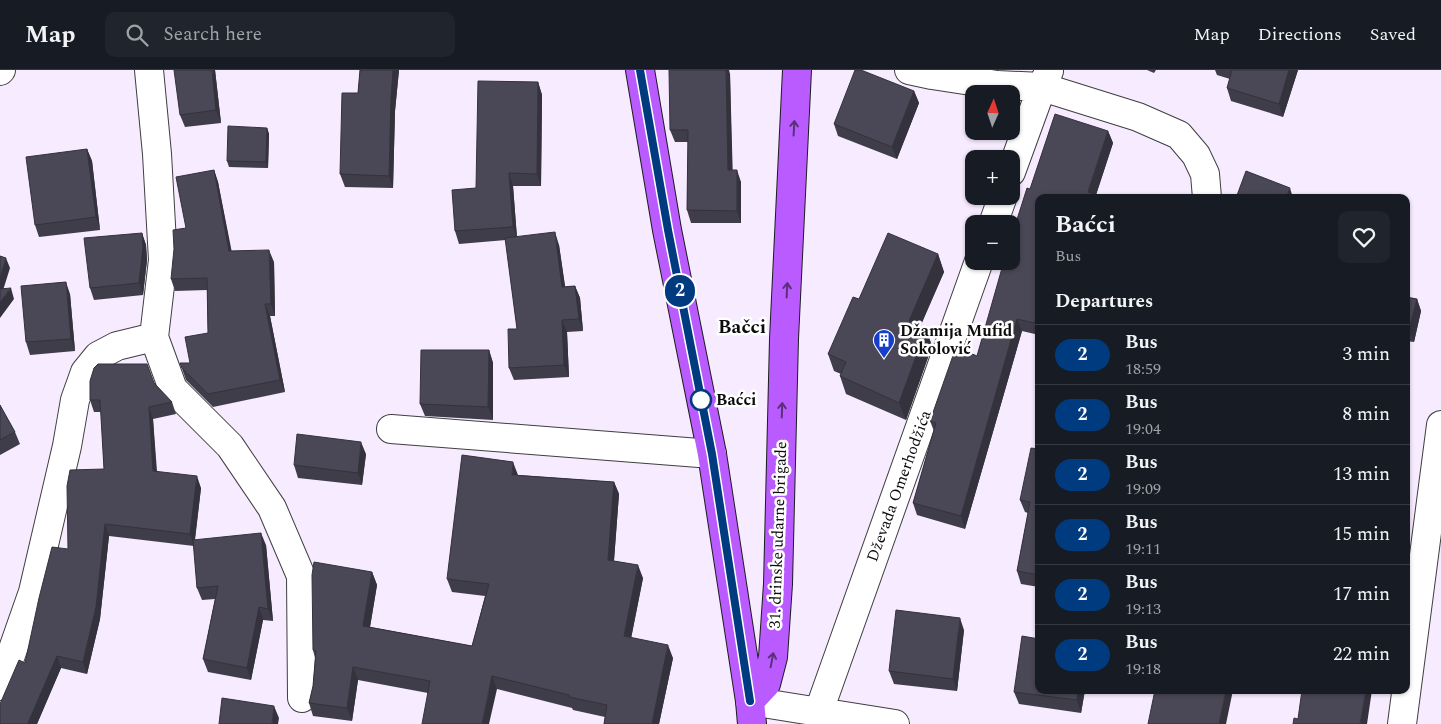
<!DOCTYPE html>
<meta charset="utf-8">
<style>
body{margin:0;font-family:Spectral,serif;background:#20242c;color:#f1f3f6;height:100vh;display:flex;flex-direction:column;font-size:19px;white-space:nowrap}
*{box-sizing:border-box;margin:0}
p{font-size:16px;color:#9ea1a6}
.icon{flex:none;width:28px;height:28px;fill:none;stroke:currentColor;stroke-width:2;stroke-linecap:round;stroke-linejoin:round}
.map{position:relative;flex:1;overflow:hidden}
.details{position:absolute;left:1035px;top:124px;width:375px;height:500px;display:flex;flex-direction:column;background:#171b24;border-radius:10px;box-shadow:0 1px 4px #0004}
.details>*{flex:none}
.badge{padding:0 10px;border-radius:16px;font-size:18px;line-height:32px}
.needle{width:32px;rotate:3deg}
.tools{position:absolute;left:965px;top:15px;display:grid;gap:10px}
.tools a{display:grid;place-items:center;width:55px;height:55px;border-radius:10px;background:#171b24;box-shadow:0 1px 4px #0004;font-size:25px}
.map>.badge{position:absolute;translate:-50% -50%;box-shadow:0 0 0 2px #fff}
h2{padding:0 20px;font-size:19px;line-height:45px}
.round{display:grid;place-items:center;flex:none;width:52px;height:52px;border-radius:10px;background:#20242c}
.head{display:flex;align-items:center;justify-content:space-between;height:85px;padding:0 20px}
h1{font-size:24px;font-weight:700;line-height:38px}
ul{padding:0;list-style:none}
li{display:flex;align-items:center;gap:15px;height:60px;padding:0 20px;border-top:1px solid #363941}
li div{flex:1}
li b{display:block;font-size:19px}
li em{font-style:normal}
li .badge{min-width:55px;font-weight:700;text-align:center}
header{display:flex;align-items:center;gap:30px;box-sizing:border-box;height:70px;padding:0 25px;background:#171b24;border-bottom:1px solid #363941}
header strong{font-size:24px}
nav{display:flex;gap:28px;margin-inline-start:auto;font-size:18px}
.search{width:350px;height:45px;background:#20242c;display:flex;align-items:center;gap:12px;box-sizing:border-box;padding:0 18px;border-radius:10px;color:#9ea1a6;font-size:19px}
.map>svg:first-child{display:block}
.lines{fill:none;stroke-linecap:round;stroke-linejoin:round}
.minor-casing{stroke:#3f3f3f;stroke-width:30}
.major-casing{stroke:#1d1d1d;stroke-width:30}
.minor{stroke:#fff;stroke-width:28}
.major{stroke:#ba5bff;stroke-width:28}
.wall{fill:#403d4a}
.shaded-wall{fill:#34323c}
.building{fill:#4a4756;stroke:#34323c}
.oneway{stroke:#5a3079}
.line-casing{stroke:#fff;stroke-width:11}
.line{stroke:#003b80;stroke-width:8}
.stop-dot{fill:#fff;stroke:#003b80;stroke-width:2.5}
.labels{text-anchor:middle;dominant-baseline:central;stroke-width:5;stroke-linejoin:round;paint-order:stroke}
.poi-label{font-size:16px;font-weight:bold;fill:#0c0c0c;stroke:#fff;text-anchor:start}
.stop-label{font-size:16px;font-weight:bold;fill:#0c0c0c;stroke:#fff;text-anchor:start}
.street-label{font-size:16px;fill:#0c0c0c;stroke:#fff}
.quarter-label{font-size:19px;font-weight:bold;fill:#0c0c0c;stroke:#fff}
</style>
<header>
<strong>Map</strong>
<div class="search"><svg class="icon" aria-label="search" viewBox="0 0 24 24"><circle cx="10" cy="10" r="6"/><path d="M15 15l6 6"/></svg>Search here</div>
<nav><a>Map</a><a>Directions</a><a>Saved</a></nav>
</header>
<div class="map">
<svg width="1441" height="654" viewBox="0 0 1441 654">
<rect width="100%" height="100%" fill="#f7ebff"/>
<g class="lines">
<!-- minor casing -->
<g class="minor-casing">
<path id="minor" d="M 149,0 L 157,84 L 163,190 L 154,267 L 173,319 L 230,376 L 272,438 L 301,506 L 302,628
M 909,0 L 932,5 L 997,15 L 1042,17 L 1138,47 L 1179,65 L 1196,85 L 1205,104 L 1207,128
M 0,1 L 1,0
M 1011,102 L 1042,17 L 1049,1
M 993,154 L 1003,126
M 391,359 L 712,384
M 0,616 L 33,522 L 67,376 L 75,330 L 85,302 L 98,286 L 117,276 L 154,267
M 750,631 L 895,654
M 819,641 L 979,191
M 1402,654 L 1441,355"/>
</g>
<!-- major casing -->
<g class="major-casing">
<path id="major" d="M 640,0 L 667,160 L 712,384 L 750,631 L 752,654
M 750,631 L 766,614 L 773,587 L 778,514 L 784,269 L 797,0"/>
</g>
<!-- minor -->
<use href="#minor" class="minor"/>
<!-- major -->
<use href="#major" class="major"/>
</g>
<!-- wall -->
<path class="wall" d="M 215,0 L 221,53 L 185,57 L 180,45 Z
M 360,0 L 399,0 L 395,41 L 393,118 L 345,117 L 340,104 L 358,23 Z
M 1147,0 L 1156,0 L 1154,3 Z
M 1215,0 L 1298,0 L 1283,47 L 1231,31 L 1227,18 L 1230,9 L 1217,5 Z
M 730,4 L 732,100 L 741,112 L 741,153 L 691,153 L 687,140 L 688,72 L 675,72 L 670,60 Z
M 538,12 L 542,25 L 541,116 L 513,116 L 517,167 L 559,175 L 565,217 L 575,216 L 580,228 L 583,261 L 567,262 L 569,307 L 514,310 L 509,298 L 517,259 L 506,170 L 459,174 L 455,161 L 476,118 Z
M 914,21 L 919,33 L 897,89 L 838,66 L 834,54 Z
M 267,58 L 269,64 L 268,98 L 229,97 L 227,91 Z
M 1108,61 L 1113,73 L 1096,125 L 1039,128 L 1039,265 L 1022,261 L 965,459 L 917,445 L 913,433 L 934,361 L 930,351 L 977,286 L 1030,119 Z
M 87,79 L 92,91 L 100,160 L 39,167 L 35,155 Z
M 214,100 L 218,112 L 231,181 L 274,192 L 275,246 L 270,246 L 285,322 L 213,337 L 186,310 L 180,293 L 190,293 L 208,263 L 207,220 L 175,221 L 171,209 L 186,158 Z
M 142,163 L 146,175 L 147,190 L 143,225 L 94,230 L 90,218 Z
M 938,184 L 944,202 L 920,256 L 926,259 L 932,276 L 906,350 L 846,324 L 840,306 L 841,304 L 834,301 L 828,284 L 859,229 Z
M 70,224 L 75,281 L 30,285 L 26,272 Z
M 1406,227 L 1417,229 L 1421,241 L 1414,272 L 1406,271 Z
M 489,280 L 493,293 L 493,350 L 425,346 L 420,334 Z
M 154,313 L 172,332 L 176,344 L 153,349 L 157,401 L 201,418 L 195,470 L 266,475 L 273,551 L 263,550 L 251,610 L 208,602 L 203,589 L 215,529 L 202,530 L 197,518 L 194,476 L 109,466 L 100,549 L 87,604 L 61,598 L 37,654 L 0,654 L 25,593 L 68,479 L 104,399 L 101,342 L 94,342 L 90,330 Z
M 0,335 L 15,362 L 20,374 L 0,385 Z
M 1039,379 L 1039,517 L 1021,514 L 1017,501 L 1028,443 L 1025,442 L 1020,430 Z
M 366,384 L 362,415 L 298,408 L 294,395 Z
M 518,405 L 614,412 L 619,424 L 614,491 L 643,508 L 631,568 L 673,588 L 659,654 L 604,654 L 605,647 L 573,640 L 572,638 L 497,619 L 428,623 L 358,610 L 352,651 L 313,646 L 309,633 L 313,616 L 315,588 L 313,580 L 372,502 L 377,515 L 370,557 L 472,576 L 485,526 L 452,522 L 447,509 Z
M 964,560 L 957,621 L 894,614 L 889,601 Z
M 1085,620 L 1081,643 L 1019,634 L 1014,622 Z"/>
<!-- shaded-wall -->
<path class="shaded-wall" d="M 212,0 L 215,0 L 221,53 L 216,40 Z
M 393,0 L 399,0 L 395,41 L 393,118 L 389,106 L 391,29 Z
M 726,0 L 729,0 L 730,4 L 733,112 L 728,100 Z
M 1289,0 L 1298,0 L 1283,47 L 1279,34 Z
M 538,12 L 542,25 L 541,116 L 537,104 Z
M 914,21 L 919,33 L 897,89 L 892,77 Z
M 267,58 L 269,64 L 268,98 L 266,92 Z
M 1108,61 L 1113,73 L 1095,128 L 1088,122 Z
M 87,79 L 92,91 L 100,160 L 96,147 Z
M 214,100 L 218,112 L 234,193 L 229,181 Z
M 737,100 L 741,112 L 741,153 L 737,141 Z
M 509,103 L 513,116 L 517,169 L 513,157 Z
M 1290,118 L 1293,128 L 1286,128 Z
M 555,162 L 559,175 L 567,229 L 562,217 Z
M 142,163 L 146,175 L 147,190 L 143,225 L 139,213 Z
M 269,180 L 274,192 L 275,246 L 271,234 Z
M 938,184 L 944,202 L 915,269 L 909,251 Z
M 6,188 L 10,198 L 0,230 L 0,208 Z
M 66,212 L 70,224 L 75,281 L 71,269 Z
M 575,216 L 580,228 L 583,261 L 579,249 Z
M 11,218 L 14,229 L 0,248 L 0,232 Z
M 1417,229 L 1421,241 L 1414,272 L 1409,260 Z
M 265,234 L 270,246 L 285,322 L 280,310 Z
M 1017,249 L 1022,261 L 965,459 L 961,446 Z
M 562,250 L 567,262 L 569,307 L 564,295 Z
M 926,259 L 932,276 L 906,350 L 899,333 Z
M 489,280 L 493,293 L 493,350 L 488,337 Z
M 149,337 L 153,349 L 157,413 L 153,401 Z
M 361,372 L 366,384 L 362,415 L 358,403 Z
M 513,392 L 518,405 L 512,405 Z
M 197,406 L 201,418 L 194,476 L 190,464 Z
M 614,412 L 619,424 L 613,503 L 608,490 Z
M 105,454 L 109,466 L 100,549 L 87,604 L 83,592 Z
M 261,463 L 266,475 L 273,551 L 268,539 Z
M 638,495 L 643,508 L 629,579 L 624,566 Z
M 372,502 L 377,515 L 368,569 L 363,556 Z
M 259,537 L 263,550 L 251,610 L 247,598 Z
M 960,548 L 964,560 L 957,621 L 953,609 Z
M 668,575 L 673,588 L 659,654 L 652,654 Z
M 57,586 L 61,598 L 37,654 L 28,654 Z
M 353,597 L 358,610 L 352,651 L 347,638 Z
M 492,606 L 497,619 L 489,654 L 482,654 Z
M 1078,620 L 1085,620 L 1081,643 L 1077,630 Z
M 1226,620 L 1233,620 L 1226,654 L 1219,654 Z
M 1366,620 L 1372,620 L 1367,654 L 1360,654 Z
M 274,636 L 279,648 L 278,654 L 272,654 Z"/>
<!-- building -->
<path class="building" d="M 174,0 L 212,0 L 216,40 L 180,45 Z
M 360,0 L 393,0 L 391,29 L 389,106 L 340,104 L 342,23 L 358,23 Z
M 669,0 L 726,0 L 728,100 L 737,100 L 737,141 L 687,140 L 688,60 L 670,60 Z
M 855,0 L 861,0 L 914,21 L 892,77 L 834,54 Z
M 1232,0 L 1289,0 L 1279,34 L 1227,18 Z
M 478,11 L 538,12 L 537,104 L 509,103 L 513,157 L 455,161 L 452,120 L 476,118 Z
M 1055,44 L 1108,61 L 1088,122 L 1104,128 L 1039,128 L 1039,254 L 1017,249 L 961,446 L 913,433 L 936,353 L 930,351 L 956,277 L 977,286 L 1004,191 L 1011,191 L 1011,167 L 1013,162 L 1027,118 L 1030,119 Z
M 228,56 L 267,58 L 266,92 L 227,91 Z
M 87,79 L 96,147 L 35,155 L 26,87 Z
M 214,100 L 229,181 L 269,180 L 271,234 L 265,234 L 280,310 L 208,324 L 182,298 L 180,293 L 190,293 L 185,267 L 208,263 L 207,208 L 171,209 L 174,179 L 173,160 L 186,158 L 176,107 Z
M 1246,101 L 1290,118 L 1286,128 L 1236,128 Z
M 555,162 L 562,217 L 575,216 L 579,249 L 562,250 L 564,295 L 509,298 L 508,259 L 517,259 L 505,168 Z
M 142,163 L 143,177 L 139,213 L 90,218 L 84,168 Z
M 888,163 L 938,184 L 909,251 L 926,259 L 899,333 L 840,306 L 846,292 L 828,284 L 853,227 L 859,229 Z
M 0,186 L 6,188 L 0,208 Z
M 66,212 L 71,269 L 26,272 L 21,216 Z
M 11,218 L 0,232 L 0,219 Z
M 1406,227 L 1417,229 L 1409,260 L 1406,259 Z
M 421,280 L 489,280 L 488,337 L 420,334 Z
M 98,294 L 147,294 L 154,313 L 172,332 L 149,337 L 153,401 L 197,406 L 190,464 L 105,454 L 96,537 L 83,592 L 57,586 L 28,653 L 30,654 L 0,654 L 0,634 L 19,590 L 25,593 L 39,528 L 52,477 L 68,479 L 67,416 L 70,400 L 104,399 L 100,330 L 90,330 L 90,311 L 94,298 Z
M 0,335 L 15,362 L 0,370 Z
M 297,364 L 361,372 L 358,403 L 294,395 Z
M 1031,378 L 1039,379 L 1039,505 L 1017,501 L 1030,432 L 1020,430 Z
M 462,385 L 513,392 L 512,405 L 614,412 L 608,490 L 638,495 L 624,566 L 668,575 L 652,654 L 604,654 L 607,635 L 569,627 L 569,625 L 492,606 L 482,654 L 422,654 L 430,611 L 353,597 L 347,638 L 309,633 L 313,616 L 316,581 L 313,580 L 312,505 L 314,492 L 372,502 L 363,556 L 472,576 L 489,514 L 447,509 Z
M 261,463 L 268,539 L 259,537 L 247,598 L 203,589 L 218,516 L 197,518 L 193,470 Z
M 896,540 L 960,548 L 953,609 L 889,601 Z
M 1022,566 L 1039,569 L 1039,620 L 1078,620 L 1077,630 L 1014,622 Z
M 1155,620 L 1226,620 L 1219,654 L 1148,654 Z
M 1302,620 L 1366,620 L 1360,654 L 1293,654 L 1294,648 L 1298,649 Z
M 222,628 L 274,636 L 272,654 L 219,654 Z"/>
<!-- one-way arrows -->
<defs><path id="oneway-shaft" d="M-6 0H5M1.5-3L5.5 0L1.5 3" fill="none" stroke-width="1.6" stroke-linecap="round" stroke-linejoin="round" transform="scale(1.25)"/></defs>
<g class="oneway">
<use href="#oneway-shaft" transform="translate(794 58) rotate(-87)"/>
<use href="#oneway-shaft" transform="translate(787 220) rotate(-87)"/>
<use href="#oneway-shaft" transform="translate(782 340) rotate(-88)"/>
<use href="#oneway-shaft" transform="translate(772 590) rotate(-79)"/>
</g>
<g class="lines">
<!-- line casing -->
<g class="line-casing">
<path id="line" d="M 640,0 L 668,160 L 712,384 L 750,631"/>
</g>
<!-- line -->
<use href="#line" class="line"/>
</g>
<!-- icons -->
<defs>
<g id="building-pin" transform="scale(1.125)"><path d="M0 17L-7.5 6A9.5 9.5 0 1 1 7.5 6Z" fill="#153fcb" stroke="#fff"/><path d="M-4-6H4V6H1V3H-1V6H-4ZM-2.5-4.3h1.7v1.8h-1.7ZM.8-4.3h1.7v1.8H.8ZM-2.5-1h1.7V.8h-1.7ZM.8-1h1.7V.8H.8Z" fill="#fff"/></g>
</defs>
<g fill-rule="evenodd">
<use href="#building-pin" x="884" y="270"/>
</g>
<!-- markers -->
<circle class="stop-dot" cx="701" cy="330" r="10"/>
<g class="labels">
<!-- poi labels -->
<g class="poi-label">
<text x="900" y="261">Džamija Mufid<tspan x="900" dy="18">Sokolović</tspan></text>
</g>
<!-- stop labels -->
<g class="stop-label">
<text x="716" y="330">Baćci</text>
</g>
<!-- street labels -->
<g class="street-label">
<text transform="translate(899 416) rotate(-70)">Dževada Omerhodžića</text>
<text transform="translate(778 465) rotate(-88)">31. drinske udarne brigade</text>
</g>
<!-- quarter labels -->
<g class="quarter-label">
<text x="742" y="257">Bačci</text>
</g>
</g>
</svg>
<div class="tools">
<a><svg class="needle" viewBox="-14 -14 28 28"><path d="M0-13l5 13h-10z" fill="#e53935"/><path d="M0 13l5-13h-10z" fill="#9ea1a6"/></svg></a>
<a>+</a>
<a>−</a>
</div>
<b class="badge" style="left:680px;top:221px;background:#003b80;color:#fff">2</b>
<section class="details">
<div class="head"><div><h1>Baćci</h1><p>Bus</p></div><a class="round"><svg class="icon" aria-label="heart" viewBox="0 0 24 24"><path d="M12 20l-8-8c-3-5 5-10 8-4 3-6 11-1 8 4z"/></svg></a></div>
<h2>Departures</h2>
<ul>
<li><span class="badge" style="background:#003b80;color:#fff">2</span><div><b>Bus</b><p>18:59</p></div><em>3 min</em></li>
<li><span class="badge" style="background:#003b80;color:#fff">2</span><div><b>Bus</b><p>19:04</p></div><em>8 min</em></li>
<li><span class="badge" style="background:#003b80;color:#fff">2</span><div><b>Bus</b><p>19:09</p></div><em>13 min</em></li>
<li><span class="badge" style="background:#003b80;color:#fff">2</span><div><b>Bus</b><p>19:11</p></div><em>15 min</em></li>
<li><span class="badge" style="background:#003b80;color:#fff">2</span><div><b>Bus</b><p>19:13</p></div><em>17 min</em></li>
<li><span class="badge" style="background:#003b80;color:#fff">2</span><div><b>Bus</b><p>19:18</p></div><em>22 min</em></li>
</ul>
</section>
</div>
